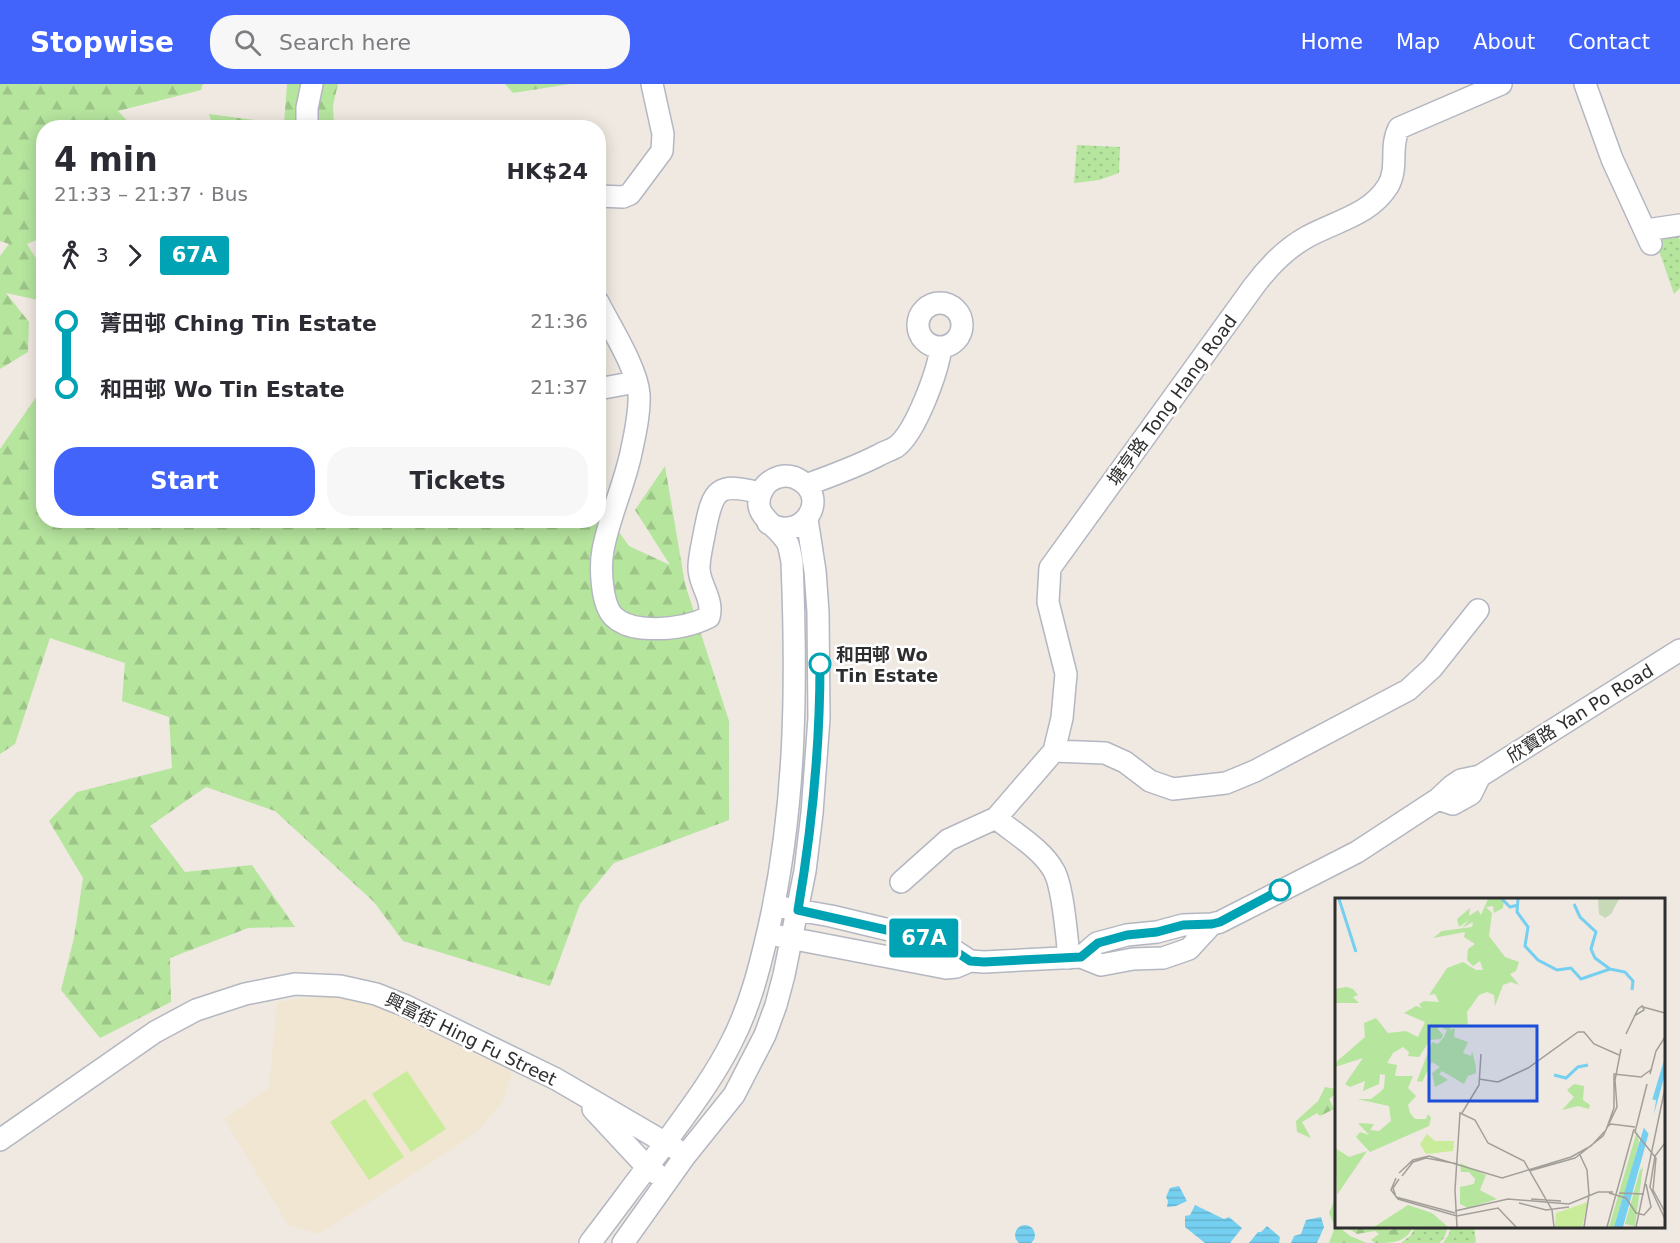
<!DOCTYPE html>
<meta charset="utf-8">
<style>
body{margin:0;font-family:"DejaVu Sans","Noto Sans TC",sans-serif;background:#f7f7f7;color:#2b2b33;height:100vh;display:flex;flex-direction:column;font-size:22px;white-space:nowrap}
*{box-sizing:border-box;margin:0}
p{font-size:20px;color:#7c7c81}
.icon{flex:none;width:33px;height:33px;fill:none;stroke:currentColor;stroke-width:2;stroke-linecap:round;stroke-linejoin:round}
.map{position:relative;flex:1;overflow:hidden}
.panel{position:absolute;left:36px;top:36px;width:570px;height:408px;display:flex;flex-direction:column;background:#fff;border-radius:24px;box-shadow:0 3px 15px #0003}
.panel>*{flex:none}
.badge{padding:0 12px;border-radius:4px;font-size:21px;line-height:39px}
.map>.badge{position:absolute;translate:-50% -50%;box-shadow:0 0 0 3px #fff}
.legs{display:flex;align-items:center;gap:9px;height:66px;padding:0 18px;font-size:20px}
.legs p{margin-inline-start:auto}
.head{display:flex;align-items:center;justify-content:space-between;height:102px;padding:0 18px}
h1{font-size:33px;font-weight:700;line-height:45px}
.primary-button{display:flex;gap:12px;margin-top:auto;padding:12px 18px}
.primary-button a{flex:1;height:69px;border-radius:24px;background:#4264fb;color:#fff;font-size:24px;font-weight:700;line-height:69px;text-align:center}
.primary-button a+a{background:#f7f7f7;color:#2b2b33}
ul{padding:0 18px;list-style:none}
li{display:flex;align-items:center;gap:21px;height:66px;font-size:22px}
li i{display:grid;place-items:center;width:9px;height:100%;margin:0 8px;background:currentColor}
li i::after{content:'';width:15px;height:15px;margin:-8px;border:4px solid;border-radius:50%;background:#fff}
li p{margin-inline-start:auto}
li:first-child i{background:linear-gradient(#0000 50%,currentColor 0)}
li:last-child i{background:linear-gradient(currentColor 50%,#0000 0)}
header{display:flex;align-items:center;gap:36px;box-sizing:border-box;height:84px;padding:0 30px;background:#4264fb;color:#fff}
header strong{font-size:28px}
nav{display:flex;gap:33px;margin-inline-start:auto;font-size:21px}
.search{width:420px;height:54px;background:#f7f7f7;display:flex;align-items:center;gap:15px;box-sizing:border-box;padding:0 21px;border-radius:24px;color:#7c7c81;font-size:22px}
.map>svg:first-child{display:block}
.education{fill:#f0e6d1}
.grass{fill:url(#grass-dots)}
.forest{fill:url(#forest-firs)}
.pitch{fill:#c9ec9a}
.water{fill:url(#water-rules)}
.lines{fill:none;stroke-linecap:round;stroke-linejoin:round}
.minor-casing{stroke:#b4b7c1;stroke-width:24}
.minor{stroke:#fff;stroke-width:21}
.line-1-casing{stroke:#fff;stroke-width:14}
.line-1{stroke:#00a3b4;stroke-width:9}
.stop-1-dot{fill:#fff;stroke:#00a3b4;stroke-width:3}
.labels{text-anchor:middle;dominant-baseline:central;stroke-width:5;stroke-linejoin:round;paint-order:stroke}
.street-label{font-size:18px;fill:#2e2e2e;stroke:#fff}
.stop-label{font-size:18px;font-weight:bold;fill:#2e2e2e;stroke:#fff;text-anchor:start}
.inset-river{fill:none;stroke:#75cff0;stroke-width:3}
.inset-road{fill:none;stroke:#a29e99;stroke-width:1.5}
.view{fill:#1d4ed8;fill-opacity:0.15;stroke:#1d4ed8;stroke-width:3}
.inset-edge{fill:none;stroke:#2e2e2e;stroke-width:3}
</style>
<header>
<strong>Stopwise</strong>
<div class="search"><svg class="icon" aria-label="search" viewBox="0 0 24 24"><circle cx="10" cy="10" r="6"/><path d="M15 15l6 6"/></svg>Search here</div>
<nav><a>Home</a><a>Map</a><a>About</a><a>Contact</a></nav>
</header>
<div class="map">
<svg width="1680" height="1159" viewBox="0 0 1680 1159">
<defs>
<pattern id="grass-dots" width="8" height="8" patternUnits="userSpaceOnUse" patternTransform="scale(1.5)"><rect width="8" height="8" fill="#b6e59e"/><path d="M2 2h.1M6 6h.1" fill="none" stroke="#9dc588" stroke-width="1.8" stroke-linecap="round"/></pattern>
<pattern id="forest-firs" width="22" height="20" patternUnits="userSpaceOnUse" patternTransform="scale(1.5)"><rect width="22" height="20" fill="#b6e59e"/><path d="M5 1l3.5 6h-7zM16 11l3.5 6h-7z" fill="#9dc588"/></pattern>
<pattern id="water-rules" width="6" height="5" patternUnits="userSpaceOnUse" patternTransform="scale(1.5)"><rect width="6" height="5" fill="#75cff0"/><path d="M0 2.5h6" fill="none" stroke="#66b2ce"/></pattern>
</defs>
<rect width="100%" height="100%" fill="#efe9e1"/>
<!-- education -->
<path class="education" d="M 322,912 L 360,914 L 512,988 L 503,1017 L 479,1046 L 446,1069 L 319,1150 L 288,1141 L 224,1035 L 269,1004 L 277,918 Z"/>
<!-- grass -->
<path class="grass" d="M 1077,61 L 1120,63 L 1119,89 L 1099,96 L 1074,99 Z
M 1677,151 L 1680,156 L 1680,204 L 1674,210 L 1656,158 Z
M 1416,1143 L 1448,1142 L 1448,1143 L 1444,1154 L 1439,1159 L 1401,1159 L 1410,1152 Z
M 1451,1143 L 1474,1143 L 1476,1157 L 1475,1159 L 1443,1159 L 1449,1150 Z"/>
<!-- forest -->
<path class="forest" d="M 0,0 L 203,0 L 201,6 L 118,27 L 133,43 L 44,44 L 43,153 L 27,160 L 43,186 L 43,217 L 6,209 L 29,238 L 28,268 L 0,285 L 0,172 L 9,160 L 0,157 Z
M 287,0 L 338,0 L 333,21 L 334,43 L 213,43 L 209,30 L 284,40 Z
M 505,0 L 570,0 L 513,9 Z
M 43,279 L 44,436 L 598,436 L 599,420 L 629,462 L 670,481 L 635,426 L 665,382 L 685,500 L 729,637 L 729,736 L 614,779 L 580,820 L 550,902 L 403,857 L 374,818 L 275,727 L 206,703 L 150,742 L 185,788 L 252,781 L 295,843 L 248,844 L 170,874 L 171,918 L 100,954 L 61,906 L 74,854 L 83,794 L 49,737 L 77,708 L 172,684 L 169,633 L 122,617 L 125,579 L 50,554 L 15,660 L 0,670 L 0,365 L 37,312 Z
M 1325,1003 L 1336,1005 L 1336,1010 L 1329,1015 L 1334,1025 L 1320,1032 L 1317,1029 L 1302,1038 L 1311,1054 L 1297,1048 L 1296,1037 L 1318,1017 Z
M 1336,1112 L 1336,1142 L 1339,1143 L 1350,1152 L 1367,1159 L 1329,1159 L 1335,1143 L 1329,1129 Z
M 1371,1142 L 1391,1146 L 1400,1143 L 1413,1143 C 1406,1159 1391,1159 1375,1159 L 1371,1156 L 1379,1150 L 1375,1147 L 1357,1150 L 1346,1143 Z"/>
<!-- pitch -->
<path class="pitch" d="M 407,987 L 446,1045 L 411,1068 L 372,1010 Z
M 365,1015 L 404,1073 L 369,1096 L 330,1038 Z"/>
<!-- water -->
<path class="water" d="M 1179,1102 L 1187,1117 L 1176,1122 L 1167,1123 L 1168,1117 L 1166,1113 L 1170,1104 Z
M 1195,1121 L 1224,1135 L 1229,1133 L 1242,1144 L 1230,1159 L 1205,1159 L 1185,1143 L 1185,1132 L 1190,1131 Z
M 1321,1133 L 1324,1143 L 1317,1159 L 1291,1159 L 1294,1152 L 1301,1150 L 1306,1136 Z
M1015 1151a10 10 0 1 1 20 0a10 10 0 1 1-20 0Z
M 1267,1142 L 1280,1153 L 1279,1159 L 1249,1159 L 1258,1148 L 1261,1148 Z"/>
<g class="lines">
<!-- minor casing -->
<g class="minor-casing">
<path id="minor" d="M 1585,0 L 1612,75 L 1651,160
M 307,44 L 307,24 L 312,0
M 598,112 L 623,113 L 630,110 L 662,67 L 663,50 L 652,0
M 1646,146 L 1680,141
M 598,218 C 610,242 637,284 639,310 C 640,329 635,350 631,369 C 624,402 609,433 603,466 C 600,482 601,519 613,532 C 621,540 632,543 642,544 C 665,546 689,543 709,533 C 714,515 699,501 699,484 C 699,472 703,458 705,446 C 713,405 717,398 761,409
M918 241a22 22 0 1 1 44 0a22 22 0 1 1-44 0Z
M 598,305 L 636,298
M 806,401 C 831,392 856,383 879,371 C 884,368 891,366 896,363 C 916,348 938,287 941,263
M 1054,667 L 1105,669 L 1125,678 L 1150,697 L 1173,705 L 1226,699 L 1255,687 L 1408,606 L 1432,584 L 1478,526
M 1438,715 L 1453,720 L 1471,710 L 1480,692
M 996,734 C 1015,750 1042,765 1054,787 C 1063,803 1067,854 1069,874
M 901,798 L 948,756 L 996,734 L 1054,667 L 1062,634 L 1066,590 L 1048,518 L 1050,484 L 1254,202 C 1269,182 1285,165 1307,153 C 1336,137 1370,131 1388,102 C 1399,83 1389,63 1399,44 L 1501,0
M 786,824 L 831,832 L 931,856 L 955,867 L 970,877 L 984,878 L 1081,873 L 1101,881 L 1133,875 L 1163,874 L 1189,865 L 1212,840
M 779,852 L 946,884 L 956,883 L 970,877
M 1081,873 L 1097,859 L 1127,851 L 1157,848 L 1183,841 L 1212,840 L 1220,838 L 1357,768 L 1438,715 L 1452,702 L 1461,696 L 1480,692 L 1680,566
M 593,1025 L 647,1083 L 657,1090
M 0,1056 L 155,948 L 196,926 L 245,910 L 295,900 L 340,902 L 376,910 L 406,922 L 556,995 L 676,1065
M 590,1159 C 614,1128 637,1096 661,1065 C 685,1031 712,997 731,959 C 750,923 760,882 769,843 C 796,723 797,601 792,478 C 791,473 790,466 788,460 C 779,441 749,432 762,407 C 765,400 772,395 779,393 C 787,391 794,392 801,397 C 830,416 801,459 768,439
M 623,1159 L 685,1072 L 734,1011 L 765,951 L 776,921 L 784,891 L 805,787 L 812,729 L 819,634 L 818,528 L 815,487 L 807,435"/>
</g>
<!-- minor -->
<use href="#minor" class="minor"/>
</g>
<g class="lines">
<!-- line-1 casing -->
<g class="line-1-casing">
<path id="line-1" d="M 820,580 C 820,662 812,744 798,826 L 931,856 L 955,867 L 970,877 L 984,878 L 1081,873 L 1098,859 L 1127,851 L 1157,848 L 1183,841 L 1212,840 L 1220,838 L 1280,806"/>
</g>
<!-- line-1 -->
<use href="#line-1" class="line-1"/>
</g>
<!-- markers -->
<g class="stop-1-dot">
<circle cx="820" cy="580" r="10"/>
<circle cx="1280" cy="806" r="10"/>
</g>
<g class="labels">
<!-- street labels -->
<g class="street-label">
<text transform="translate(1172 316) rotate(-54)">塘亨路 Tong Hang Road</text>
<text transform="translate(1580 629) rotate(-32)">欣寶路 Yan Po Road</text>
<text transform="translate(471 955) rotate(26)">興富街 Hing Fu Street</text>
</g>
<!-- stop labels -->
<g class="stop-label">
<text x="836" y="570">和田邨 Wo<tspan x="836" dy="21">Tin Estate</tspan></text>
</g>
</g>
<!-- overview -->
<g transform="translate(1335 814)">
<rect width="330" height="330" fill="#efe9e1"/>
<path d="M 11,89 L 18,91 L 23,97 L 18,99 L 24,105 L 0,105 L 0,91 ZM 302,233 L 304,245 L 296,274 L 279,329 L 274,329 ZM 308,269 L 300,328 L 290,326 L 305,272 Z" fill="#b6e59e"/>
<path d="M 153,1 L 169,1 L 168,10 L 159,15 L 158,8 L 151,9 L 157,15 L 154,38 L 170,59 L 184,64 L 181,73 L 175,76 L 184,87 L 176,84 L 168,87 L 160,108 L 159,97 L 152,94 L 144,97 L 132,114 L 133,127 L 116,127 L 115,132 L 120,130 L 119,139 L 133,144 L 128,155 L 136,158 L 137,153 L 141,169 L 141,175 L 133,178 L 129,186 L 107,173 L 104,176 L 113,182 L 100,189 L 97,175 L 105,169 L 97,164 L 87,184 L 82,183 L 97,144 L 103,146 L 109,139 L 112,132 L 107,130 L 112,127 L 102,130 L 108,137 L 106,141 L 95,142 L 84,159 L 73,158 L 74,154 L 68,149 L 58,155 L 52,165 L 62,167 L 60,178 L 78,178 L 73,190 L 81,198 L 73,207 L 75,215 L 80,221 L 91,221 L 93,216 L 96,220 L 94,228 L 35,254 L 21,239 L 25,234 L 34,237 L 23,225 L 39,226 L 35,232 L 44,233 L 56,223 L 54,208 L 22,201 L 36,201 L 44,195 L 49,190 L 50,177 L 45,176 L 44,186 L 28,193 L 30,183 L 15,189 L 10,186 L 28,160 L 0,169 L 0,165 L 30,139 L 29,125 L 41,120 L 53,135 L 71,133 L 83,139 L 90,124 L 69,115 L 81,108 L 87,110 L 84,106 L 89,103 L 104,104 L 100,96 L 94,97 L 112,70 L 128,64 L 141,72 L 148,72 L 145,63 L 138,68 L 132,62 L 133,51 L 140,46 L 129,39 L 130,34 L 98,40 L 107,33 L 137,29 L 138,24 L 127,30 L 134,22 L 124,29 L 122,21 L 135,10 L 134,18 L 143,12 L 146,17 ZM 0,250 L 14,259 L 32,253 L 2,297 ZM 125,265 L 151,277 L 145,292 L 162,301 L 133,310 L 125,306 L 125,289 L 139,286 L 140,281 L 134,274 L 126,274 ZM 73,307 L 97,315 L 113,329 L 39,329 Z" fill="#b6e59e"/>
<path d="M 263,1 L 284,1 L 276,16 L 270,20 L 264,16 Z" fill="#c8d9b8"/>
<path d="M 239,186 L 249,188 L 248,202 L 255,207 L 254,211 L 243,208 L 227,212 L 239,199 L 232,192 Z" fill="#b6e59e"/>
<path d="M 92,236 L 100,243 L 119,243 L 118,253 L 91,256 L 85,246 ZM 253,304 L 247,329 L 220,329 L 221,315 Z" fill="#c9ec9a"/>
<path d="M 330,159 L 330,176 L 288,329 L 279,329 Z" fill="#75cff0"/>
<path d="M 314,201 L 321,202 L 316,239 L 306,226 Z" fill="#efe9e1"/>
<path class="inset-river" d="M 4,1 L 21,54M 167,1 L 175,9 L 183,7M 183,1 L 182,14 L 193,29 L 190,48 L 203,62 L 222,72 L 236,70 L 246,81 L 275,71 L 290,74 L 298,83 L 297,92M 239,6 L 245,19 L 261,34 L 256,51 L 260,60 L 275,71M 219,177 L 231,180 L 243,169 L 253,167"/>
<path class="inset-road" d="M 308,109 L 330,115M 299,118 L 309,112 L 307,108 L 303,111M 291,136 L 303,111M 315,176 L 321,153 L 330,139M 144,181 L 163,184M 163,184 L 193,170 L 243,134 L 249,134 L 259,146 L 284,157M 312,186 L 300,234 L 321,260 L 318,292 L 330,314M 127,215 L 144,187 L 146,156M 272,229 L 276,226 L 300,229M 330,245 L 320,258 L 315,289 L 330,321M 245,257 L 252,272 L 254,297 L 249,329M 194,273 L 240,260 L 268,238 L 282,209 L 280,182 L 286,151M 64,275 L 78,262 L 94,258 L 167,280 L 236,259 L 256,248 L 271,232 L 279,210 L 279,176 L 306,179 L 317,171M 67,278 L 78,264 L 91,260 L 123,266M 61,280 L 56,292 L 63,301 L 122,318 L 163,310 L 181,329M 64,281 L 58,290 L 61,299 L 120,315M 274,295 L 291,300 L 301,315 L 309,317 L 316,309 L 311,286M 284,295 L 309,296M 196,301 L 226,303M 184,305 L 211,312 L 234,309M 120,313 L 173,301 L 234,306 L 263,294 L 278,294M 122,329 L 120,292 L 125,215 L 140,222 L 153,245 L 189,263 L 217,312 L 219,329M 272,329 L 299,231M 301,329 L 330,190"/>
<path class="view" d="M 94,128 L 202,128 L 202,203 L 94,203 Z"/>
<rect width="330" height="330" class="inset-edge"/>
</g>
</svg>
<b class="badge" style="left:924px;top:854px;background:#00a3b4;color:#fff">67A</b>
<section class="panel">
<div class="head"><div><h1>4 min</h1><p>21:33 – 21:37 · Bus</p></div><b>HK$24</b></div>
<div class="legs"><svg class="icon" aria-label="walk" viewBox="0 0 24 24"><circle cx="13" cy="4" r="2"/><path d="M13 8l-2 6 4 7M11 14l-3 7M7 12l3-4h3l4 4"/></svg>3<svg class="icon" aria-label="forward" viewBox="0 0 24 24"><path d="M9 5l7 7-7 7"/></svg><b class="badge" style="background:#00a3b4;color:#fff">67A</b></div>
<ul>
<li><i style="color:#00a3b4"></i><b>菁田邨 Ching Tin Estate</b><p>21:36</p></li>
<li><i style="color:#00a3b4"></i><b>和田邨 Wo Tin Estate</b><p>21:37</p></li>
</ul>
<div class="primary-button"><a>Start</a><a>Tickets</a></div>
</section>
</div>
